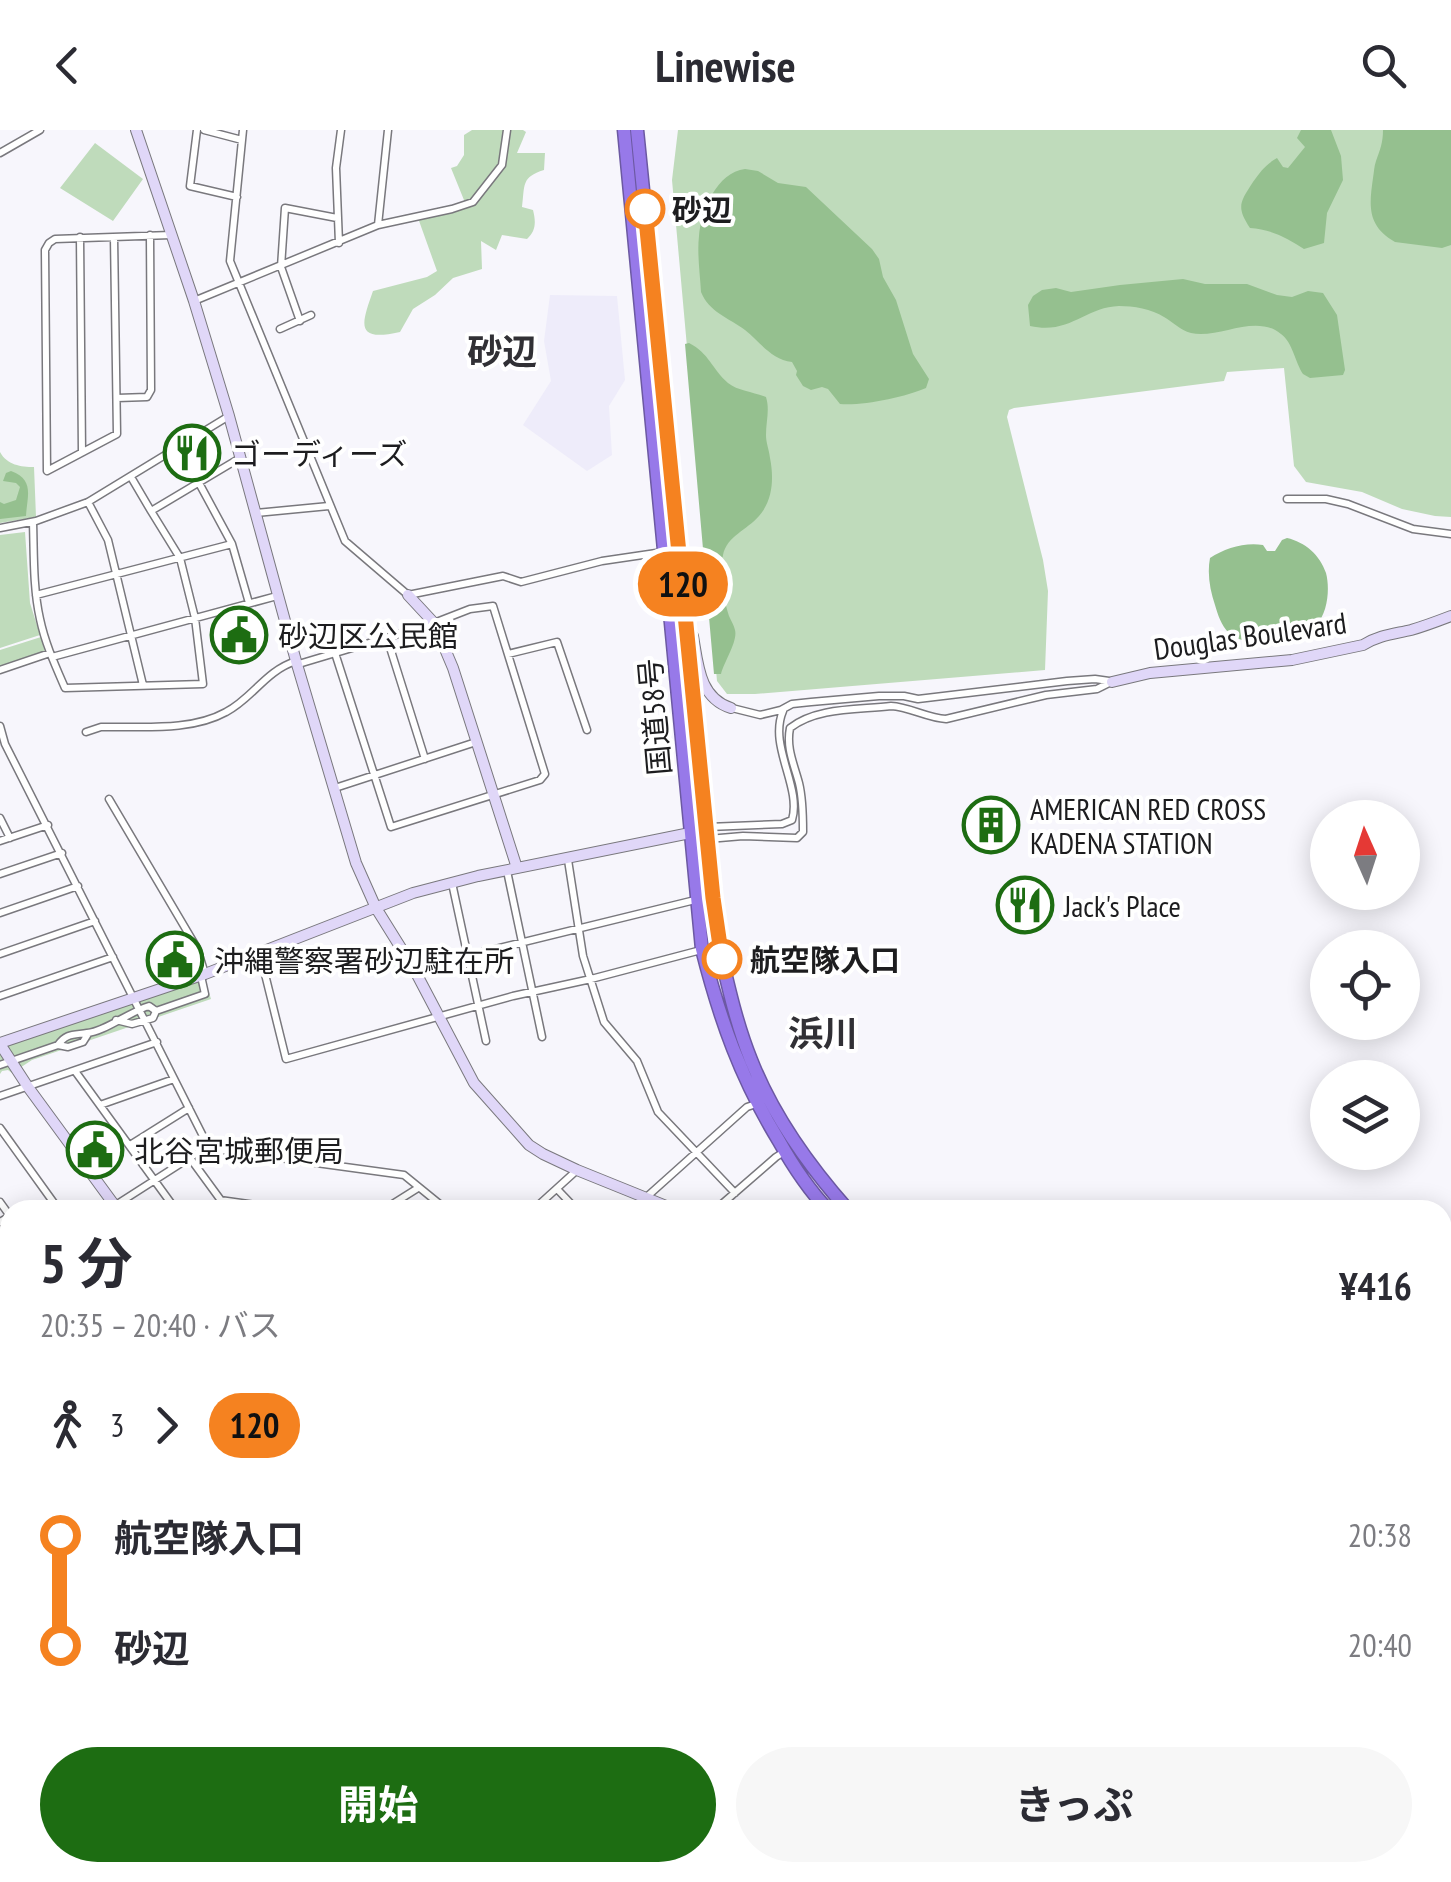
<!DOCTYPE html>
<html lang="ja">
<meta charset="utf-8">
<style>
body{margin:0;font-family:"PT Sans Narrow","Noto Sans JP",sans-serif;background:#f7f7f7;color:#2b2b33;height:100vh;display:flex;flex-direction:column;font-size:38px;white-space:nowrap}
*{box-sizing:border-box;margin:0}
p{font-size:32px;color:#7c7c81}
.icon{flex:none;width:55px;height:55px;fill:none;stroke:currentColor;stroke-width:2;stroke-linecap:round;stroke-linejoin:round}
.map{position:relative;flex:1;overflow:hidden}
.details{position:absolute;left:0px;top:1070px;width:1452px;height:682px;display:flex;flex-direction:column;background:#fff;border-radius:30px 30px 0 0;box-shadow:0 5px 25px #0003}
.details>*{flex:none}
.badge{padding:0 20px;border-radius:32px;font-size:35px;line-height:65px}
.needle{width:65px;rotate:357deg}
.tools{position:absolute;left:1310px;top:670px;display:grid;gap:20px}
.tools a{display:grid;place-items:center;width:110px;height:110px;border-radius:50%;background:#fff;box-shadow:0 5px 25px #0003;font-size:50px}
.map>.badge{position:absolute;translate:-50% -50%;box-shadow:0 0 0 5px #fff}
.legs{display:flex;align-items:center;gap:15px;height:110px;padding:0 40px;font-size:32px}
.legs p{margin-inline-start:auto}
.head{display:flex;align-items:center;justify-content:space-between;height:170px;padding:0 40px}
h1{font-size:55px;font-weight:700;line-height:75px}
.cta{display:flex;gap:20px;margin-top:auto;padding:20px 40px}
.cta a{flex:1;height:115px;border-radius:60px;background:#1d6d12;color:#fff;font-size:40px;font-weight:700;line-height:115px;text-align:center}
.cta a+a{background:#f7f7f7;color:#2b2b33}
ul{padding:0 40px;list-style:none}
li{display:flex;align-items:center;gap:35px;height:110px;font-size:38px}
li i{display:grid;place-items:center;width:15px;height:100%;margin:0 12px;background:currentColor}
li i::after{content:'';width:25px;height:25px;margin:-12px;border:8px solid;border-radius:50%;background:#fff}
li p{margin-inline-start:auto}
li:first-child i{background:linear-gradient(#0000 50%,currentColor 0)}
li:last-child i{background:linear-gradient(currentColor 50%,#0000 0)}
header{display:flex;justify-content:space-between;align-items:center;height:130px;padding:0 40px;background:#fff;font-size:45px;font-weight:700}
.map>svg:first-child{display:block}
.built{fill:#eeecfa}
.green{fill:#bfdbbb}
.forest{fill:#95c08f}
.water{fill:#a5d09e}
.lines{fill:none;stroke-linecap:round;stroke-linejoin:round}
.river{stroke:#a5d09e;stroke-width:14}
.street-casing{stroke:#79787d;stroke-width:9}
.secondary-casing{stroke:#79787d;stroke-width:12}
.primary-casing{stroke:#6c59a2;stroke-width:14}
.highway-casing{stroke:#6c59a2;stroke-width:15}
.street{stroke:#fff;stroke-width:6}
.secondary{stroke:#e0d7f8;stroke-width:10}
.primary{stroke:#c1aff2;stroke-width:11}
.highway{stroke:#9779e9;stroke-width:12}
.line-1-casing{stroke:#fff;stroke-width:22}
.line-1{stroke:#f58220;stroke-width:15}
.stop-1-dot{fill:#fff;stroke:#f58220;stroke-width:5}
.labels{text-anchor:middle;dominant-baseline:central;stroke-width:8;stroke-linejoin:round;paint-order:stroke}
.stop-label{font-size:30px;font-weight:bold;fill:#1d1d1f;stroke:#fff;text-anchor:start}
.poi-label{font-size:30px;fill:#1d1d1f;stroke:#fff;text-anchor:start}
.street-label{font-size:30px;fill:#1d1d1f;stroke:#fff}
.quarter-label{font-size:35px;font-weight:bold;fill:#313035;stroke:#fff}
</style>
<header><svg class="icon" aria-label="back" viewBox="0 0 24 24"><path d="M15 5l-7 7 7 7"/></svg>Linewise<svg class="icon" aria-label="search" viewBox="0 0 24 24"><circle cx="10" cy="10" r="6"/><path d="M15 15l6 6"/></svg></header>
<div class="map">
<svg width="1451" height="1752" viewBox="0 0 1451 1752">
<rect width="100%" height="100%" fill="#f7f6fc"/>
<!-- built -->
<path class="built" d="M 550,165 L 617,166 L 625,250 L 609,276 L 612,325 L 587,341 L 523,295 L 551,251 L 544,211 Z"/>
<!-- green -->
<path class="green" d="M 472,0 L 523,0 L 526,2 L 517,23 L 545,23 L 544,40 C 521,47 525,55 522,77 L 533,80 C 536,92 536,101 527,109 L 502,105 L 496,120 L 481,111 L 482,139 L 453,148 L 435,165 L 413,179 L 400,202 C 355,212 361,195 373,161 L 427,147 L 437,141 L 418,88 L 466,75 L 451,38 L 457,36 L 464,25 L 464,5 Z
M 678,0 L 1451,0 L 1451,387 L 1435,386 L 1402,379 L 1362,362 L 1306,352 L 1294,336 L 1284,238 L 1227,242 L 1224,251 L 1014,278 L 1009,280 L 1007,287 L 1043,430 L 1048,461 L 1045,540 L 755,564 L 727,564 L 717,551 L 672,50 Z
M 95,13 L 143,49 L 113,91 L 60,58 Z
M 0,322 C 7,335 21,337 34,337 L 36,387 L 0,393 Z
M 25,402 L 30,473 L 40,505 L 0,518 L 0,405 Z
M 41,507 L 45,522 L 0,537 L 0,520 Z
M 203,844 L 211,869 L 32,930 L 12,943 L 8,940 L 2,941 L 0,944 L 0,913 Z"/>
<!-- forest -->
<path class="forest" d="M 1301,0 L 1331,0 L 1341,26 L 1343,50 L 1327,83 L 1324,113 L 1304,119 C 1288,108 1270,99 1250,98 C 1236,77 1240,72 1253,52 C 1261,41 1265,35 1277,28 L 1283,37 L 1288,38 L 1305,17 L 1297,8 Z
M 1383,0 L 1451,0 L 1451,115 L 1442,118 L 1395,112 C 1367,96 1369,76 1373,48 C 1374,42 1374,37 1376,31 C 1380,20 1383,13 1383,0 Z
M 745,39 L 758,41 L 778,53 L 806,57 L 872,119 L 879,129 L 883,147 L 896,170 L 913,224 L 929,249 L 926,258 C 905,267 863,276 840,274 L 828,259 L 822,257 L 811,260 L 803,256 L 796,245 L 797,241 L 792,232 C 771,229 761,213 745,200 C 729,188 709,182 701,162 C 700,144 697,124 699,106 C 701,81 717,42 745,39 Z
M 1183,149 L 1205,154 L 1247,154 L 1277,165 L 1292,167 L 1308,161 L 1323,163 L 1337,185 L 1345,240 L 1343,245 L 1310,248 L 1303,244 C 1295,232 1293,213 1281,204 C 1255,183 1220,209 1191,203 C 1180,200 1173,192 1164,187 C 1152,179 1133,176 1119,176 C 1085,177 1070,205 1030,196 L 1028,175 L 1033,166 L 1042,160 L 1056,158 L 1071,162 L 1120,155 Z
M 689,213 C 709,223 712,239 728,253 C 738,261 754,262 766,267 C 770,280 766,291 766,305 C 766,313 769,319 770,328 C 774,348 773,370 759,386 C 747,400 727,406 723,425 C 719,445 723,466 729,486 C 731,491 734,495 735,500 C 738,511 724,532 721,544 L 714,544 L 685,214 Z
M 11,341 C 35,350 27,366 26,386 L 0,389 L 0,372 L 4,374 L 16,370 L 20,357 L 16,353 L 3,351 L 6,343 Z
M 1287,408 C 1305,412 1320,425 1326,443 C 1330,458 1328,483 1316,495 C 1299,515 1248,520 1229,503 C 1221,495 1218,485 1215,475 C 1210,460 1207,444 1210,428 C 1225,418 1245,412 1263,415 L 1267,421 L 1275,421 L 1282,410 Z"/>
<!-- water -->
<path class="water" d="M 0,1393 L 10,1441 L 10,1742 L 105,1743 L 100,1752 L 0,1752 Z
M 1126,1742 L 1129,1744 L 1132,1742 L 1172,1743 L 1157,1752 L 823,1752 L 817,1743 Z"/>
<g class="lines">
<!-- river -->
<path class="river" d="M 1442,1460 L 1451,1453"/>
<!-- street casing -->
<g class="street-casing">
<path id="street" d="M 197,0 L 190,56 L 237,67
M 204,0 L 242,10
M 243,0 L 230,131 L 345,411 L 408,465 L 503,446 L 521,452 L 602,431 L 663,422
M 0,23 L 40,0
M 378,95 L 388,0
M 80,107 L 82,322
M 114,107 L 117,304 L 47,341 L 45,120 L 49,113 L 55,109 L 171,105
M 339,113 L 336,38 L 341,0
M 194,171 L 378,95 L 452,79 L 473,72 L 502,35 L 507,0
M 300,191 L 281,137 L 285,78 L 337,88
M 280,199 L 311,185
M 117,268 L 147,267 L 151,260 L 150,105
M 131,347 L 151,381 L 240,328
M 199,353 L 232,414 L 249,473
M 1287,369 L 1326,369 L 1348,374 L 1413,399 L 1451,404
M 88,372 L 108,410 L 143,555
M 256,383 L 329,376
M 33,392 C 34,424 33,458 40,489 C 45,513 55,535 65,558 L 203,554 L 195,488 L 180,428 L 151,381
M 0,398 L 36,391 L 88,372 L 229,286
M 36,465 L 232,414
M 387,508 L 425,629
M 508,524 L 557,512 L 587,600
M 52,527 L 277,466
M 297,535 L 302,533 L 429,495 L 434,493 L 470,479 L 493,476 L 545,644 L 540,650 L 391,697 L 335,523
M 0,540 L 50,523
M 732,578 L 760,585 L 781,580 L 792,574 L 811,572 L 879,566 L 904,566 L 918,569 L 1067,551 L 1095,549 L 1109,551
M 0,596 L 5,614 L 208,1016 L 213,1019 L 404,1045 L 447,1080
M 86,602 L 101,597 C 141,596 190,602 226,582 C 253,568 265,541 296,531
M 335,658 L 476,612
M 109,669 L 197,818 L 205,844
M 0,688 L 10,708
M 708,697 L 782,694 L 792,690 C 802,657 768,616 783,581
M 708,709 L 743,706 L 797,708 L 803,702 C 803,686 803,669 799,653 C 794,634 786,618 790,598 C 817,577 858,580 891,576 C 910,577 927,588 946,589 L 1046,565 L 1097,559 L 1111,552
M 0,711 L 48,695
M 568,730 L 583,826 L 604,892 L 637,931 L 658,982 L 735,1063
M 507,741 L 542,907
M 0,744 L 62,723
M 452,753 L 486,911
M 0,783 L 78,756
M 0,824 L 95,791
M 260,824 L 286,929 L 513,866 L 591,849 L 701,820
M 414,839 L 695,770
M 0,866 L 113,827
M 116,890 L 132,894 L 153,888 L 156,881
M 58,915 L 68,917 L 83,912 L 88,904
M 0,935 L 58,915 C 66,903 74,905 87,903 C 104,902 129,882 149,876 L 156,881 L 205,864 L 201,846
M 75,941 L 176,1080
M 0,966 L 157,912
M 100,975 L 174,949
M 0,998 L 59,1080
M 130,1015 L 189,978
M 190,1028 L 228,1080
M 557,1059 L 577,1080
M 220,1070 L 293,1080
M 0,1072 L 10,1086 L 0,1092
M 108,1080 L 208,1016
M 383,1080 L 418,1058
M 533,1080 L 576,1041
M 632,1080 L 747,977 L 756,974
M 715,1080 L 776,1027 L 784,1022
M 2,1144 L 10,1156
M 1442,1180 L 1451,1178
M 1442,1202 L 1451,1230
M 0,1205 L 10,1200
M 0,1258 L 10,1252
M 0,1302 L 10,1356
M 0,1304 L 10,1298
M 0,1362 L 10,1410
M 1442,1367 L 1451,1382
M 1442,1448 L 1451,1441
M 1442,1553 L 1451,1562
M 1442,1604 L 1451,1596
M 1442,1613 L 1451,1623
M 1442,1734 L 1447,1733 L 1451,1737
M 116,1742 L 121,1752
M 130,1742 L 135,1752
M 603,1742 L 609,1752
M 748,1742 L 754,1752
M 1340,1742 L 1349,1752
M 637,1752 L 652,1742
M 706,1752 L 721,1742"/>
</g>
<!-- secondary casing -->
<g class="secondary-casing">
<path id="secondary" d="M 136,0 L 194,171 L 229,286 L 296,531 L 356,733 L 376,778 L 414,839 L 474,953 L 529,1015 L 543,1024 L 577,1040 L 676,1080
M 408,465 L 434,493 L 453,538 L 517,738
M 693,506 C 698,534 699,568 731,578
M 1112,552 L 1150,543 L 1292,530 L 1363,515 C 1379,505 1394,504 1411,500 C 1425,496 1438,491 1451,486
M 0,913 L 205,844 L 413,763 L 478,746 L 690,703
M 0,914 L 28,957 L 118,1080
M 1442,1485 L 1451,1496
M 1442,1685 L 1451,1677
M 1266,1742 L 1273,1752
M 560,1752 L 575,1742
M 1364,1752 L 1375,1742"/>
</g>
<!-- primary casing -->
<g class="primary-casing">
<path id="primary" d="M 1442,1107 L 1451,1105
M 1442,1117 L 1451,1115"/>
</g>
<!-- highway casing -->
<g class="highway-casing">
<path id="highway" d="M 624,0 L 702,819 C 720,890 741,949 779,1011 C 793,1036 808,1059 828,1080
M 637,0 L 719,817 C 728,855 736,893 751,930 C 773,986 808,1035 848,1080
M 1409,1742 L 1417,1752
M 1430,1742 L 1438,1752"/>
</g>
<!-- street -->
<use href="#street" class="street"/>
<!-- secondary -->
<use href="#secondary" class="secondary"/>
<!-- primary -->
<use href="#primary" class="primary"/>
<!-- highway -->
<use href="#highway" class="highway"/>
</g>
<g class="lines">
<!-- line-1 casing -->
<g class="line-1-casing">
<path id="line-1" d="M 645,79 L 713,768 L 722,829"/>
</g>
<!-- line-1 -->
<use href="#line-1" class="line-1"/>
</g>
<!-- icons -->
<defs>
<g id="restaurant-ring" transform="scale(2.875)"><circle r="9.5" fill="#fff" stroke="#1d6d12" stroke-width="1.5"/><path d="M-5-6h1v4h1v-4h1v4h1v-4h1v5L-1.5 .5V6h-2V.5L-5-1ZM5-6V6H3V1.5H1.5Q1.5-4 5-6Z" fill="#1d6d12"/></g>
<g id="civic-ring" transform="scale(2.875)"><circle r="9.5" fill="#fff" stroke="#1d6d12" stroke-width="1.5"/><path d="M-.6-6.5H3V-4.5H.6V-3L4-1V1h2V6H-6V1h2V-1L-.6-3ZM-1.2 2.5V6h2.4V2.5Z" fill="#1d6d12"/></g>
<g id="building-ring" transform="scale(2.875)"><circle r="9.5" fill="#fff" stroke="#1d6d12" stroke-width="1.5"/><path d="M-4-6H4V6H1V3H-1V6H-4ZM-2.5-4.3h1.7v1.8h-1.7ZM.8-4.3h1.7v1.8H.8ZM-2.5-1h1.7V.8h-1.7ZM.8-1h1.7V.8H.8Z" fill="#1d6d12"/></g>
</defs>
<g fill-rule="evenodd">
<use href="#restaurant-ring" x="192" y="323"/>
<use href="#civic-ring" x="239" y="505"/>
<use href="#building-ring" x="991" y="695"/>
<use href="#restaurant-ring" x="1025" y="775"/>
<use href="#civic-ring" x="175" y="830"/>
<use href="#civic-ring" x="95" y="1020"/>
</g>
<!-- markers -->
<g class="stop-1-dot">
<circle cx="645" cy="79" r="18"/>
<circle cx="722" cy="829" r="18"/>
</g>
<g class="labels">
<!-- stop labels -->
<g class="stop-label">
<text x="672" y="79">砂辺</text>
<text x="750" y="829">航空隊入口</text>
</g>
<!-- poi labels -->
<g class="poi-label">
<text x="231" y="323">ゴーディーズ</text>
<text x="278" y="505">砂辺区公民館</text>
<text x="1030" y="678">AMERICAN RED CROSS<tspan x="1030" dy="34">KADENA STATION</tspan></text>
<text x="1064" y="775">Jack's Place</text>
<text x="214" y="830">沖縄警察署砂辺駐在所</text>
<text x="134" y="1020">北谷宮城郵便局</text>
</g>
<!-- street labels -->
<g class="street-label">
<text transform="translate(1250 505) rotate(-8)">Douglas Boulevard</text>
<text transform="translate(654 587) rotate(-95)">国道58号</text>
</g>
<!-- quarter labels -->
<g class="quarter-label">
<text x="502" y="221">砂辺</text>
<text x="823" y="903">浜川</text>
</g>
</g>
</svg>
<div class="tools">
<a><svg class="needle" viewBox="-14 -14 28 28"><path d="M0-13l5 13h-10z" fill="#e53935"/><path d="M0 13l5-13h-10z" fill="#7c7c81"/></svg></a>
<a><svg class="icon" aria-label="locate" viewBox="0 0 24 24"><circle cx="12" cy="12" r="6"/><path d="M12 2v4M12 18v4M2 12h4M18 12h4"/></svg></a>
<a><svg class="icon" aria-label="layers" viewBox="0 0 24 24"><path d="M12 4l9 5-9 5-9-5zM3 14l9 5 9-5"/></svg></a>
</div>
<b class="badge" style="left:683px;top:454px;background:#f58220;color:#111">120</b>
<section class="details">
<div class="head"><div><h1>5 分</h1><p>20:35 – 20:40 · バス</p></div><b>¥416</b></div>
<div class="legs"><svg class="icon" aria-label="walk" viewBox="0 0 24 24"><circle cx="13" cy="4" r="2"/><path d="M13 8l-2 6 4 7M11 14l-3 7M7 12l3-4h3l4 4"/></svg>3<svg class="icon" aria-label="forward" viewBox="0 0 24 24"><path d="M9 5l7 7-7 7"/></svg><b class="badge" style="background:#f58220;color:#111">120</b></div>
<ul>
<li><i style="color:#f58220"></i><b>航空隊入口</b><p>20:38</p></li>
<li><i style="color:#f58220"></i><b>砂辺</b><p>20:40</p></li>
</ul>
<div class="cta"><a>開始</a><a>きっぷ</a></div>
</section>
</div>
